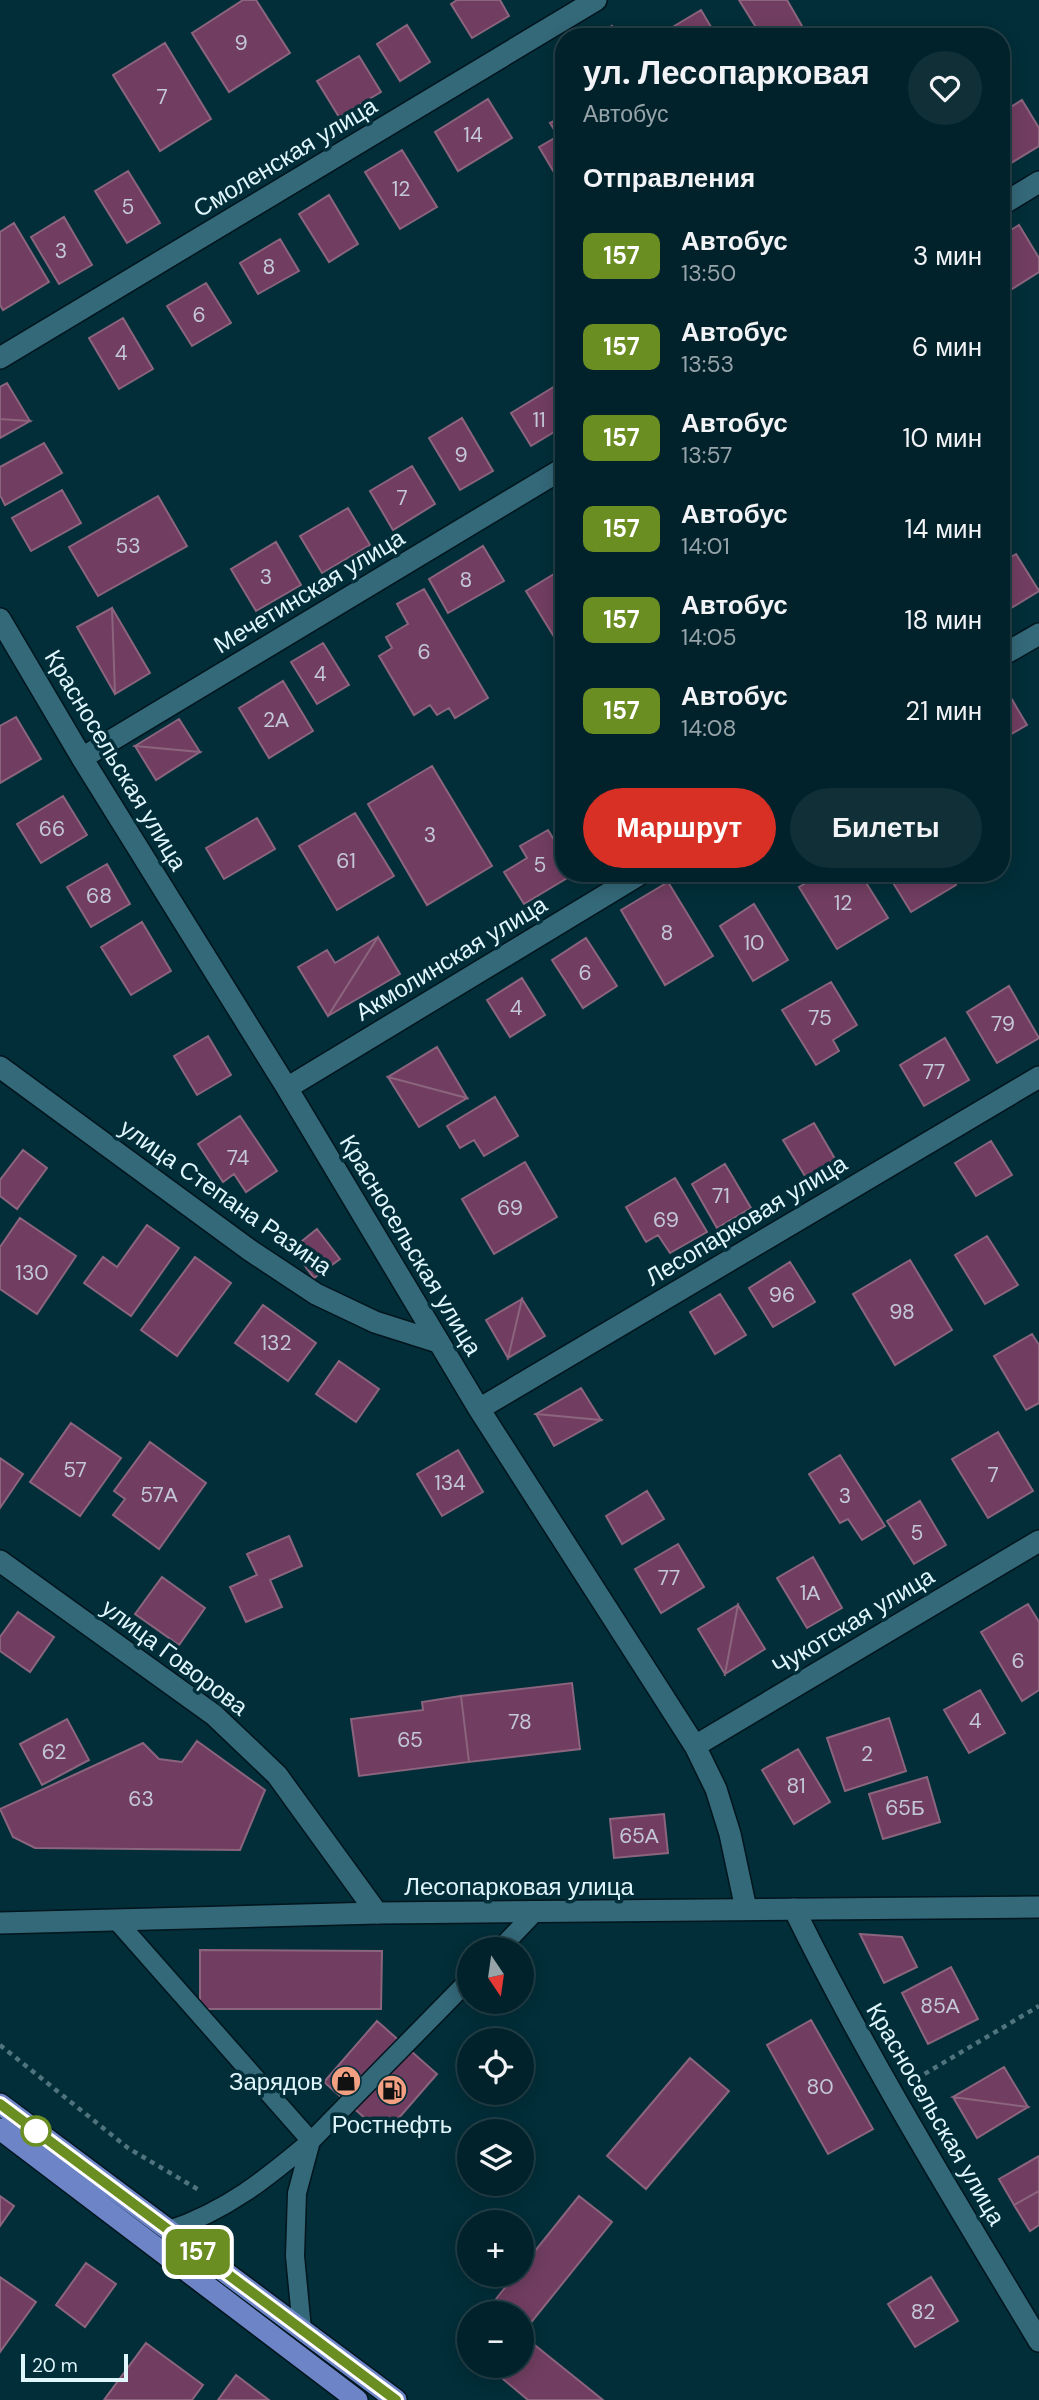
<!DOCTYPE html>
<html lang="ru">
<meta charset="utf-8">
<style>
body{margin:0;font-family:"DM Sans",sans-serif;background:#102f37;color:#f1f3f6;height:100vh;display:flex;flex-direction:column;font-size:26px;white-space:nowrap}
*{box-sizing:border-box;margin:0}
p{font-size:23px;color:#96a4a9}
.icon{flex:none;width:38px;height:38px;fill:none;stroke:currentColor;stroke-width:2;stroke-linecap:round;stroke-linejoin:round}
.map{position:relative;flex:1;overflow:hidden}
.drawer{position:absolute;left:555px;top:28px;width:455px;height:854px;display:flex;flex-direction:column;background:#02222b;border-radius:28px;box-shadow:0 4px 18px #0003,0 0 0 2px #233f47}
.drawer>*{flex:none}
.badge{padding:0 14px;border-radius:10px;font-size:24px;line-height:46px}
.needle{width:46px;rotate:167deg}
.fabs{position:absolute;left:457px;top:1937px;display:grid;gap:14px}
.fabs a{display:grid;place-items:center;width:77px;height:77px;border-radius:50%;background:#02222b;box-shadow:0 4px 18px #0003,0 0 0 2px #233f47;font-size:35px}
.scale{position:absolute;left:21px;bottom:18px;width:107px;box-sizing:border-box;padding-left:7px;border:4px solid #e0f6fd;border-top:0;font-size:19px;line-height:24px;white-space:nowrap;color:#e0f6fd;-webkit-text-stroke:5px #022e39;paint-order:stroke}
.map>.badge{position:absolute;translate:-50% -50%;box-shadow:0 0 0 4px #fff}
h2{padding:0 28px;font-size:26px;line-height:63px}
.round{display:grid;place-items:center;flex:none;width:74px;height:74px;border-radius:37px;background:#102f37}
.headline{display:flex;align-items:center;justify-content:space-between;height:119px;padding:0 28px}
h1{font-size:33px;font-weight:800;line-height:52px}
.primary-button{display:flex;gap:14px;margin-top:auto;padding:14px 28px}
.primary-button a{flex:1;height:80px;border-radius:42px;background:#d93025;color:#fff;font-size:28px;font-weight:800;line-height:80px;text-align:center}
.primary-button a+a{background:#102f37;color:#f1f3f6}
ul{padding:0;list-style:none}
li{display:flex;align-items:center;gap:21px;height:91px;padding:0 28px}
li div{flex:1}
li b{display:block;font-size:26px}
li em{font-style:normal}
li .badge{min-width:77px;font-weight:700;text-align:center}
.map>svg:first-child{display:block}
.building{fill:#713e61;stroke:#8b647d;stroke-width:2}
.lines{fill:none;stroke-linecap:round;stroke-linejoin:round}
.service-casing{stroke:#00151d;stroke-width:21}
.minor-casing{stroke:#00151d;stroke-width:24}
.tertiary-casing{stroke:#00151d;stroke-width:24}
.primary-casing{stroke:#00151d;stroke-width:24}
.path{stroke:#50747e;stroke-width:4.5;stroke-dasharray:5 5;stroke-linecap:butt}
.service{stroke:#346979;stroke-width:18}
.minor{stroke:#346979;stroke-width:21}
.tertiary{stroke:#346979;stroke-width:21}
.primary{stroke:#6d85c7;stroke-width:21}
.line-casing{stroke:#fff;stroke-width:16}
.line{stroke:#6b8e23;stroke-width:10}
.stop-dot{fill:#fff;stroke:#6b8e23;stroke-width:3.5}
.labels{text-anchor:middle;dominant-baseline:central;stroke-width:7;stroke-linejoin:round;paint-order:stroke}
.number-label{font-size:21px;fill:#c4c8d6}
.street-label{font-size:24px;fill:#e0f6fd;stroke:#022e39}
.poi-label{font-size:24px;fill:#e0f6fd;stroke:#022e39;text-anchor:end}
</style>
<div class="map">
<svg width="1039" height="2400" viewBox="0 0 1039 2400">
<rect width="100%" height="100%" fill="#022e39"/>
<!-- building -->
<path class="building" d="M 243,0 L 256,0 L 290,53 L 229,92 L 192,33 Z
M 457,0 L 500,0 L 509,16 L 472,38 L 451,4 Z
M 739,0 L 787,0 L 802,26 L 784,37 L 762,37 Z
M 701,10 L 717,37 L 663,37 L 661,34 Z
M 407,25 L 430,62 L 400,81 L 377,44 Z
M 612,26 L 618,37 L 593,37 Z
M 165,43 L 211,119 L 160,151 L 113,75 Z
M 359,56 L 381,92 L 339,117 L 317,81 Z
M 488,99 L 512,138 L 458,171 L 435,132 Z
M 1022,100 L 1039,128 L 1039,146 L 1011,163 L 1001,146 L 1001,113 Z
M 564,116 L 564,189 L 539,147 L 558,136 L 550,123 Z
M 402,150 L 437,207 L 400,229 L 365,172 Z
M 128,171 L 160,223 L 127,243 L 95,191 Z
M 329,195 L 358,244 L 329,262 L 299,214 Z
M 64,217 L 92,265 L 59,284 L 31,237 Z
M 14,223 L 49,282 L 3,310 L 0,305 L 0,232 Z
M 1019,225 L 1039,258 L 1039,272 L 1001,296 L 1001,236 Z
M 280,239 L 299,271 L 258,294 L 240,263 Z
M 206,283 L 231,323 L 192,346 L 167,306 Z
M 123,318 L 153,369 L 119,389 L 89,338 Z
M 7,383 L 30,421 L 0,419 L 0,387 Z
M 560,383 L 564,389 L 564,426 L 531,446 L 511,413 Z
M 462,418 L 493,471 L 460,490 L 429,438 Z
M 0,419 L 30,421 L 0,438 Z
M 44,443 L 62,473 L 5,505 L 0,495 L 0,467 Z
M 412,466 L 435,504 L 393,530 L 370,491 Z
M 62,490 L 81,523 L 31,551 L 12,518 Z
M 158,496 L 187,546 L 98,596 L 69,547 Z
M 348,508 L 370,545 L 322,573 L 300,536 Z
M 276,542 L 301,585 L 256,611 L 231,569 Z
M 483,546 L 504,581 L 448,613 L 429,579 Z
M 1016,554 L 1039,591 L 1003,613 L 1001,610 L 1001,563 Z
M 564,568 L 564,653 L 526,591 Z
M 424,589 L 488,698 L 455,718 L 449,708 L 437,715 L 430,705 L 414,715 L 379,656 L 392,648 L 386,637 L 408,624 L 397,604 Z
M 112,608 L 115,694 L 77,627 Z
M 112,608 L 150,673 L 115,694 Z
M 323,643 L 349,685 L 317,704 L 291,662 Z
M 283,681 L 313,731 L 269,758 L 239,708 Z
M 1004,686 L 1027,725 L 1001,740 L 1001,688 Z
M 16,717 L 41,759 L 0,783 L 0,726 Z
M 179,719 L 200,752 L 135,746 Z
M 135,746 L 200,752 L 156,780 Z
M 432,766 L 492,866 L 427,905 L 368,804 Z
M 63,796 L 87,835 L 41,863 L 17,824 Z
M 355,813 L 394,876 L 337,910 L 299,846 Z
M 257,818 L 275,849 L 224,879 L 206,848 Z
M 548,830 L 564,856 L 564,873 L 574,874 L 524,904 L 504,872 L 527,858 L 520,846 Z
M 107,864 L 130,904 L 91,927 L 67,887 Z
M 823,873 L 860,873 L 888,918 L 837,949 L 799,887 Z
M 887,873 L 948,873 L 956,885 L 911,912 Z
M 668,882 L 713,956 L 665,985 L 621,910 Z
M 754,904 L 788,960 L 753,981 L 720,926 Z
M 142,922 L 171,971 L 131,995 L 101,947 Z
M 378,937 L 328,1016 L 298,967 L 327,950 L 335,963 Z
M 378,937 L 400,974 L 328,1016 Z
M 586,938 L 617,986 L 583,1008 L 552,960 Z
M 522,978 L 545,1015 L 510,1037 L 487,1000 Z
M 831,982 L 857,1025 L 833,1040 L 839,1051 L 816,1065 L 782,1010 Z
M 1009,986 L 1039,1038 L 997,1063 L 967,1012 Z
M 208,1036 L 231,1075 L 197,1095 L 174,1056 Z
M 945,1038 L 969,1080 L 924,1106 L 900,1065 Z
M 437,1047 L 467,1098 L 388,1077 Z
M 388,1077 L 467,1098 L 419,1127 Z
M 495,1097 L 518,1136 L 484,1156 L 474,1140 L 460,1148 L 447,1126 Z
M 240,1116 L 277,1171 L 246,1192 L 234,1174 L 223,1182 L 198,1144 Z
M 814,1123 L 838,1164 L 808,1181 L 783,1140 Z
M 991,1141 L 1012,1175 L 976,1196 L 955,1163 Z
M 23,1150 L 47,1168 L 17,1209 L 0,1196 L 0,1180 Z
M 525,1162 L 557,1217 L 494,1254 L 462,1199 Z
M 725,1164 L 751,1208 L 717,1228 L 692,1184 Z
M 675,1178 L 707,1232 L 670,1253 L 658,1235 L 646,1242 L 626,1207 Z
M 20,1218 L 76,1256 L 37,1314 L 0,1289 L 0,1247 Z
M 147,1225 L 179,1248 L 131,1316 L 84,1283 L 103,1257 L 117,1267 Z
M 317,1229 L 340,1259 L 314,1278 L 292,1249 Z
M 987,1236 L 1018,1285 L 985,1304 L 955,1255 Z
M 195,1257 L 231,1283 L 177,1356 L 141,1330 Z
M 910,1260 L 952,1330 L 895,1365 L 853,1294 Z
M 790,1262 L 815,1302 L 773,1327 L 749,1288 Z
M 720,1294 L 746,1335 L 715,1354 L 690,1312 Z
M 522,1299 L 508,1358 L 486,1320 Z
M 522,1299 L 545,1336 L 508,1358 Z
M 263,1305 L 316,1343 L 288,1381 L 235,1343 Z
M 1032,1334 L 1039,1345 L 1039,1403 L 1026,1410 L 994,1356 Z
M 339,1361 L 379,1389 L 356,1422 L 316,1394 Z
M 581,1388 L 601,1420 L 536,1414 Z
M 536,1414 L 601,1420 L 554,1446 Z
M 71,1423 L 121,1458 L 80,1516 L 30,1482 Z
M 998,1432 L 1033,1491 L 988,1518 L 952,1459 Z
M 150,1442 L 206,1483 L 159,1549 L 113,1515 L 125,1499 L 114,1491 Z
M 458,1450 L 483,1492 L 442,1516 L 417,1474 Z
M 840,1455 L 885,1526 L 862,1540 L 848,1519 L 840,1523 L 809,1474 Z
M 0,1458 L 23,1474 L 0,1508 Z
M 647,1491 L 664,1519 L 622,1544 L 606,1516 Z
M 920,1501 L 946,1545 L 914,1564 L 887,1521 Z
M 289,1536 L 302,1566 L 270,1580 L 282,1607 L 246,1622 L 230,1587 L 257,1575 L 247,1554 Z
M 678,1544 L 704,1587 L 661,1613 L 635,1569 Z
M 813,1557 L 842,1608 L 807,1628 L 777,1578 Z
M 162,1577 L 205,1608 L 179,1645 L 135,1614 Z
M 1028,1604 L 1039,1622 L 1039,1690 L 1022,1701 L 981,1632 Z
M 738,1605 L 725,1674 L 698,1629 Z
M 738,1605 L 765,1649 L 725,1674 Z
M 18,1612 L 54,1637 L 30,1672 L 0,1651 L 0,1637 Z
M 572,1683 L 580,1749 L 469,1762 L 461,1696 Z
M 980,1690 L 1005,1733 L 969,1753 L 944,1710 Z
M 461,1696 L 469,1762 L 359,1776 L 351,1719 L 423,1710 L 422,1702 Z
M 889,1718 L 906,1771 L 845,1791 L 827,1738 Z
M 67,1719 L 89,1760 L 42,1785 L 20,1744 Z
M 197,1741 L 265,1790 L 240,1850 L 35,1848 L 13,1837 L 0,1809 L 143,1743 L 159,1759 L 182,1762 Z
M 798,1749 L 830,1802 L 794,1824 L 762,1770 Z
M 927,1777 L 940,1822 L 883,1839 L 869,1794 Z
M 664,1814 L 668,1853 L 614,1858 L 610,1819 Z
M 860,1934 L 902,1937 L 917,1967 L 884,1983 Z
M 200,1950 L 382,1951 L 381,2009 L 200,2009 Z
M 951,1967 L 978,2019 L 928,2044 L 902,1993 Z
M 811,2020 L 873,2129 L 828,2154 L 767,2045 Z
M 377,2021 L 437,2074 L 384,2135 L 324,2082 Z
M 690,2058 L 729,2091 L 646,2189 L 607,2156 Z
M 1004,2067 L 1028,2107 L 953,2097 Z
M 953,2097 L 1028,2107 L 977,2138 Z
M 1039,2156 L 1039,2191 L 1014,2205 L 999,2179 Z
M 1039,2191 L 1039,2225 L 1030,2231 L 1014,2205 Z
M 0,2196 L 14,2206 L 0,2226 Z
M 579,2196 L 612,2222 L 529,2325 L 522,2319 L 522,2314 L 514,2314 L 496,2299 L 515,2275 L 522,2275 L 522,2267 Z
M 86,2263 L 116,2284 L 85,2327 L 56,2305 Z
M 0,2277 L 36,2302 L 0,2352 Z
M 931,2277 L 958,2321 L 915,2347 L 888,2304 Z
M 526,2338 L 603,2400 L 528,2400 L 497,2374 L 504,2366 L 522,2366 L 522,2344 Z
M 146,2343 L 203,2385 L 192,2400 L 104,2400 Z
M 236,2375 L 269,2400 L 218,2400 Z"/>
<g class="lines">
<!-- service casing -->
<g class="service-casing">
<path id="service" d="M 117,1921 L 311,2141 L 469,1980
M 499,1950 L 535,1912
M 169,2230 C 226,2211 266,2179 311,2141
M 302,2329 L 295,2256 L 297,2193 L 311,2141"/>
</g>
<!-- minor casing -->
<g class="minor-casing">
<path id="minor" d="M 1001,205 L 1039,182
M 0,358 L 596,0
M 0,619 L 82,758 L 287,1088 L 479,1409 L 695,1746 L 716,1789 L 730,1834 L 746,1909
M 1001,656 L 1039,634
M 82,758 L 564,468
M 0,1067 L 251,1251 L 316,1294 L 375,1322 L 438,1342
M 287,1088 L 642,873
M 479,1409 L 1039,1077
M 0,1561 L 214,1715 L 277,1775 L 377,1913
M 695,1746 L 1039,1541
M 794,1909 C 867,2058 954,2199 1039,2341"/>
</g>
<!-- tertiary casing -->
<g class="tertiary-casing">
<path id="tertiary" d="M 0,1923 L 377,1913 L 1039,1907"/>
</g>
<!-- primary casing -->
<g class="primary-casing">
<path id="primary" d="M 0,2104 L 396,2400
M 0,2129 L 357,2400"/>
</g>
<!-- path -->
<path class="path" d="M 0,2045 L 128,2148 L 199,2190
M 916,2079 L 1039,2006"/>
<!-- service -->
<use href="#service" class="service"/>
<!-- minor -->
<use href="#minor" class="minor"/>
<!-- tertiary -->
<use href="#tertiary" class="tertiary"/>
<!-- primary -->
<use href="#primary" class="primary"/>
</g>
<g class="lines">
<!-- line casing -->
<g class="line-casing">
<path id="line" d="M 0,2104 L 396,2400"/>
</g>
<!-- line -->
<use href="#line" class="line"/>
</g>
<!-- icons -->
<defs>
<g id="shop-disc" transform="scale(1.575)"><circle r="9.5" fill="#f39f82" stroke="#022e39"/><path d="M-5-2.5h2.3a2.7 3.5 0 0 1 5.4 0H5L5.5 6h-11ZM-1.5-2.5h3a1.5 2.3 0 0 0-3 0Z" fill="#111"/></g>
<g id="fuel-disc" transform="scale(1.575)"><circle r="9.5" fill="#f39f82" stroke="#022e39"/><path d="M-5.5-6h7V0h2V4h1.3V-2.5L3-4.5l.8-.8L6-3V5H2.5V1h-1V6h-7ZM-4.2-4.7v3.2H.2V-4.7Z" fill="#111"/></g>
</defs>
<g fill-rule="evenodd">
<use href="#shop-disc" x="346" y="2081"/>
<use href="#fuel-disc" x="392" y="2090"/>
</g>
<!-- markers -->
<circle class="stop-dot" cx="36" cy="2131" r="14"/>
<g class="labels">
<!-- number labels -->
<g class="number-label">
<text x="241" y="43">9</text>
<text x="162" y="97">7</text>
<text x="473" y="135">14</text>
<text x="401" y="189">12</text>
<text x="128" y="207">5</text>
<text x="61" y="251">3</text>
<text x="269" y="267">8</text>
<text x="199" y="315">6</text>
<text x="121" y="353">4</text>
<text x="539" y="420">11</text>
<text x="461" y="455">9</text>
<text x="402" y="498">7</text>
<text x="128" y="546">53</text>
<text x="266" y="577">3</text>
<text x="466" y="580">8</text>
<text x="424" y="652">6</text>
<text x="320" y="674">4</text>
<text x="276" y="720">2А</text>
<text x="52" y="829">66</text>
<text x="430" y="835">3</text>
<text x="346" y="861">61</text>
<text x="540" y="865">5</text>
<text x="99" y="896">68</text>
<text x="843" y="903">12</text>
<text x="667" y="933">8</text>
<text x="754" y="943">10</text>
<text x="585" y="973">6</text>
<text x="516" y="1008">4</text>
<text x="820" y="1018">75</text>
<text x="1003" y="1024">79</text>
<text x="934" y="1072">77</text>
<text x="238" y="1158">74</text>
<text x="721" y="1196">71</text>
<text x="510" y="1208">69</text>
<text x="666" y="1220">69</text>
<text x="32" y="1273">130</text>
<text x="782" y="1295">96</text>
<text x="902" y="1312">98</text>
<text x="276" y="1343">132</text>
<text x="75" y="1470">57</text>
<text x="993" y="1475">7</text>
<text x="450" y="1483">134</text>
<text x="159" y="1495">57А</text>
<text x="845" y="1496">3</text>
<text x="917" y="1533">5</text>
<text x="669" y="1578">77</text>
<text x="810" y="1593">1А</text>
<text x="1018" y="1661">6</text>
<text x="975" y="1721">4</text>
<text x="520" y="1722">78</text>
<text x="410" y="1740">65</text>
<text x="54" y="1752">62</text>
<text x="867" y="1754">2</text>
<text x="796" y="1786">81</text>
<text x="141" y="1799">63</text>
<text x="905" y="1808">65Б</text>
<text x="639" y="1836">65А</text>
<text x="940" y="2006">85А</text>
<text x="820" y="2087">80</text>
<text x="923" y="2312">82</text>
</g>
<!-- street labels -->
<g class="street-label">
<text transform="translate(285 157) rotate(-31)">Смоленская улица</text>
<text transform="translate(309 591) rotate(-31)">Мечетинская улица</text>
<text transform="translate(116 760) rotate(59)">Красносельская улица</text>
<text transform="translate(451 958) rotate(-31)">Акмолинская улица</text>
<text transform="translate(226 1197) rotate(35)">улица Степана Разина</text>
<text transform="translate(746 1220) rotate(-31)">Лесопарковая улица</text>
<text transform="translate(411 1245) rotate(59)">Красносельская улица</text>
<text transform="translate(853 1621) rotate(-31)">Чукотская улица</text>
<text transform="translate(175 1657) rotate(37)">улица Говорова</text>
<text x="519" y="1886">Лесопарковая улица</text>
<text transform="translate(936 2114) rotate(60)">Красносельская улица</text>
</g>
<!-- poi labels -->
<g class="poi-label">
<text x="323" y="2081">Зарядов</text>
<text x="392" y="2124" text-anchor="middle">Ростнефть</text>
</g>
</g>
</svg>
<div class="fabs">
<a><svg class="needle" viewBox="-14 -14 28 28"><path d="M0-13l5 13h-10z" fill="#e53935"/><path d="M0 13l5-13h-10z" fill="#96a4a9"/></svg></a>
<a><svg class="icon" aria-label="locate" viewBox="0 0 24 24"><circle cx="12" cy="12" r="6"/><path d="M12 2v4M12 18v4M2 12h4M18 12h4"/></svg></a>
<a><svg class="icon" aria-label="layers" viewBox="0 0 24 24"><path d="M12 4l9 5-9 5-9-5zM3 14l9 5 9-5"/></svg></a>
<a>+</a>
<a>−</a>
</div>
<div class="scale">20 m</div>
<b class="badge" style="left:198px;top:2252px;background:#6b8e23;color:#fff">157</b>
<section class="drawer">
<div class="headline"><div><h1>ул. Лесопарковая</h1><p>Автобус</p></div><a class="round"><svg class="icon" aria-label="heart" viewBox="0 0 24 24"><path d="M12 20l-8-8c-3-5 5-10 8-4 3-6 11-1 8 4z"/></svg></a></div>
<h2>Отправления</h2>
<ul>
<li><span class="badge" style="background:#6b8e23;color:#fff">157</span><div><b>Автобус</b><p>13:50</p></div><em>3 мин</em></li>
<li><span class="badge" style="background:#6b8e23;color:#fff">157</span><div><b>Автобус</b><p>13:53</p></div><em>6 мин</em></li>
<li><span class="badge" style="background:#6b8e23;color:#fff">157</span><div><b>Автобус</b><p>13:57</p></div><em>10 мин</em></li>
<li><span class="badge" style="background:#6b8e23;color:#fff">157</span><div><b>Автобус</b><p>14:01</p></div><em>14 мин</em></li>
<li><span class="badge" style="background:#6b8e23;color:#fff">157</span><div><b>Автобус</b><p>14:05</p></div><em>18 мин</em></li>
<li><span class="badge" style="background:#6b8e23;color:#fff">157</span><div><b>Автобус</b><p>14:08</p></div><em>21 мин</em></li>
</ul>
<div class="primary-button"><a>Маршрут</a><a>Билеты</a></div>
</section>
</div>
